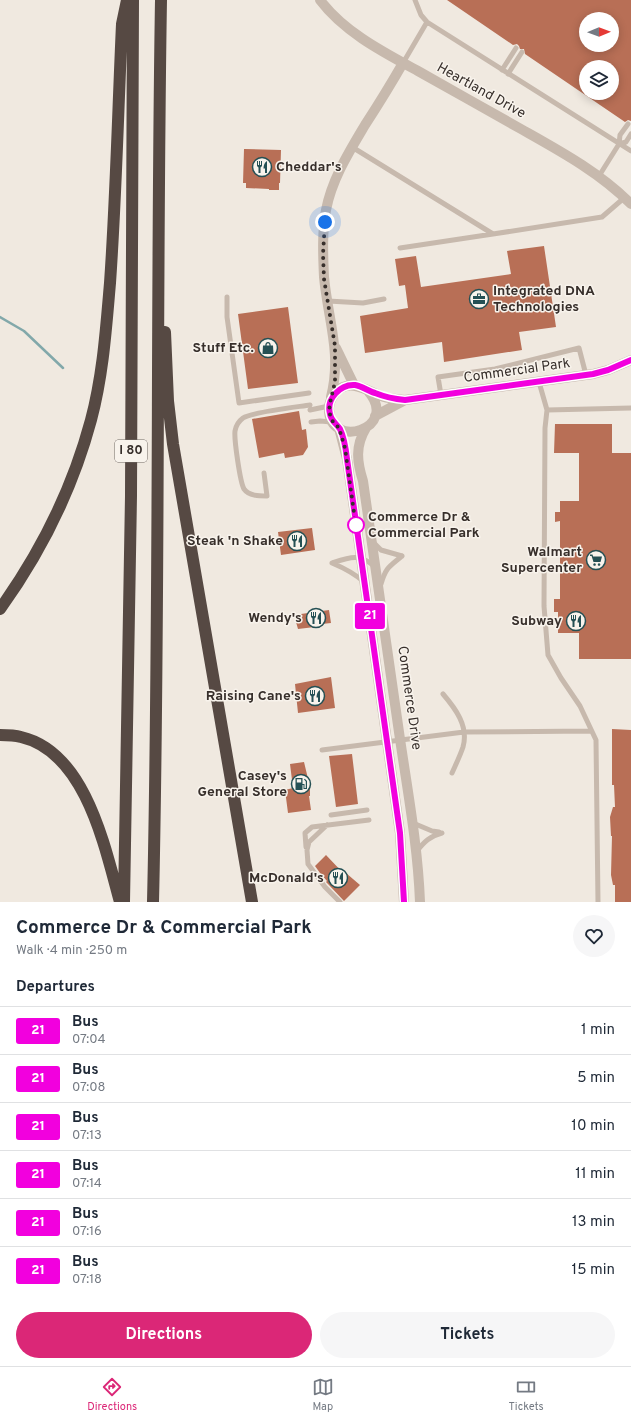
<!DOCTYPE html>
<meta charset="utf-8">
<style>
body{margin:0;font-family:Overpass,sans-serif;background:#f6f6f7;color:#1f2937;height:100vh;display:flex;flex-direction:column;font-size:15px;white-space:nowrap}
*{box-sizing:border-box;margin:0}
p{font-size:13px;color:#747a83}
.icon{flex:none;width:22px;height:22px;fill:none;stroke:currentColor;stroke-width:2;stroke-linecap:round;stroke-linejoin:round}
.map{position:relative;height:902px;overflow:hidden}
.drawer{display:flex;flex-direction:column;background:#fff;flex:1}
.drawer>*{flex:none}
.badge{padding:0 8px;border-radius:3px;font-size:14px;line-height:26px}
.needle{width:26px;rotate:89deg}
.controls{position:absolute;left:579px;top:12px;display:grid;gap:8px}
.controls a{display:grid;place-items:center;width:40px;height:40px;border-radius:50%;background:#fff;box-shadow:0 2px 10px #0003;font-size:20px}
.you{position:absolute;width:20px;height:20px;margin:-10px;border:3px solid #fff;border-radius:50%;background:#1a73e8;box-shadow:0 0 0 6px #1a73e833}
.map>.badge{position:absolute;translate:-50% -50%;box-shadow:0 0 0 2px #fff}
h2{padding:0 16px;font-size:15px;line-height:36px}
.round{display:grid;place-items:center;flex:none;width:42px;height:42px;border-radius:21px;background:#f6f6f7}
.summary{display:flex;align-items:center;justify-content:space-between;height:68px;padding:0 16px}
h1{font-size:19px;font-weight:700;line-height:30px}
.primary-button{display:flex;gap:8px;margin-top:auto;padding:8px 16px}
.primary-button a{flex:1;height:46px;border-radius:24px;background:#db2777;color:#fff;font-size:16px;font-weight:700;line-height:46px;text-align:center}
.primary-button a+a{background:#f6f6f7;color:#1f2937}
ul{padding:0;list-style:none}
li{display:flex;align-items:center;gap:12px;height:48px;padding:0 16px;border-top:1px solid #e0e1e3}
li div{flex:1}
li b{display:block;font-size:15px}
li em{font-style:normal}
li .badge{min-width:44px;font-weight:700;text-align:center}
.dock{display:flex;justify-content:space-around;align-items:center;height:56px;border-top:1px solid #e0e1e3;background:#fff;font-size:11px;color:#747a83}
.dock a{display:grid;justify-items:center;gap:2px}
.dock .on{color:#db2777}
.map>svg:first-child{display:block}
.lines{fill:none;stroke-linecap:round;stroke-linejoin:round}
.stream{stroke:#82a8aa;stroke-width:2.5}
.building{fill:#b86f56;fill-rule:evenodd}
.service{stroke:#c7b9ad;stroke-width:5}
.minor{stroke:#c7b9ad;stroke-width:10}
.motorway{stroke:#564943;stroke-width:12}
.line-casing{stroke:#fff;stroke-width:9}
.line{stroke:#f200de;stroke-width:6}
.walk{stroke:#372f2b;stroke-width:4;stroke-dasharray:0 7.2}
.stop-dot{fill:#fff;stroke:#f200de;stroke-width:2}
.labels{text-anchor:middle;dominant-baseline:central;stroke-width:3;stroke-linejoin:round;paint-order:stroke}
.shield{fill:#f8f3ec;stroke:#716a65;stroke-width:1}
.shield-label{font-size:13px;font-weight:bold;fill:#372f2b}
.street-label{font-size:14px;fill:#372f2b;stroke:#f8f3ec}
.poi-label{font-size:14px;font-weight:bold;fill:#372f2b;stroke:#f8f3ec;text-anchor:end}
.stop-label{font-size:14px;font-weight:bold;fill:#372f2b;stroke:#f8f3ec;text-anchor:start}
</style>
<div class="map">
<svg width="631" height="902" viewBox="0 0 631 902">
<rect width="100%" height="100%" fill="#f0e9e0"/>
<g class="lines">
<!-- stream -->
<path class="stream" d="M 0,317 L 24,331 L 63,368"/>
</g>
<!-- building -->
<path class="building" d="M 447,0 L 631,0 L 631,121 L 628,120 L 625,122 L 525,54 L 524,49 L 520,49 L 519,46 L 517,44 L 513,45 ZM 586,19 L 612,19 L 612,45 L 586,45 ZM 586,67 L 612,67 L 612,93 L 586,93 Z
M 244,149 L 281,150 L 280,183 L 279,183 L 279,190 L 269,190 L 269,189 L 246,188 L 246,183 L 243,183 Z
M 544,246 L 556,327 L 519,332 L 522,350 L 444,362 L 442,342 L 365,353 L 360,316 L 408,308 L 405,285 L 399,286 L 395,259 L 416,256 L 421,287 L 511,274 L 507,251 Z
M 288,307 L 298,383 L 248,389 L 238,314 Z
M 299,411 L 302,430 L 306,429 L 308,447 L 303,455 L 285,458 L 284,453 L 259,458 L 252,419 Z
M 555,424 L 612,424 L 612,453 L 631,453 L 631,659 L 579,659 L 579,633 L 558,633 L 558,612 L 554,612 L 554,599 L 560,599 L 560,521 L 555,522 L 555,512 L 560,512 L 560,501 L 579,501 L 579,453 L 554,453 Z
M 312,528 L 315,550 L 281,555 L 278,532 Z
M 329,610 L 331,623 L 322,624 L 323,626 L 298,629 L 296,622 L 301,621 L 301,614 Z
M 331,677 L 335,708 L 298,713 L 295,684 Z
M 612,729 L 631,730 L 631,902 L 615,902 L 615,885 L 613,885 L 611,875 L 612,836 L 611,836 L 610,817 L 613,807 L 615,807 L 614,785 L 612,785 Z
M 352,754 L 358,804 L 336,807 L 329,756 Z
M 304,762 L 310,787 L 310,796 L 309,796 L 311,810 L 288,813 L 285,790 L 293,788 L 290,764 Z
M 326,855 L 345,875 L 346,873 L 360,885 L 344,901 L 328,884 L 326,882 L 327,881 L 320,873 L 315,866 Z"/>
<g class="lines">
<!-- service -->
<path class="service" d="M 415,0 L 421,15 L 427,22 L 631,151
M 403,63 L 427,22
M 502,70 L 516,48
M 508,74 L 522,52
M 619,144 L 626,142 L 631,134
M 352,147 L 493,234 L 602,217 L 624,198
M 599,176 L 619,144 L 620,135 L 628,124
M 400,248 L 493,234
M 227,297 L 227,317 L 239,403 L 309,393
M 328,301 L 363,303 L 384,299
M 539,382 L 547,410 L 545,428 L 544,606 L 548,655 L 561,678 L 580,706 L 596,740 L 598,902
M 441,395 L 438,377 L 495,369 L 579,348 L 586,375
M 310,410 L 329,406
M 547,410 L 631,408
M 311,422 L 320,421 L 332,422
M 264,473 L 267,496 C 259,496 249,496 244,489 C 240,482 234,439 235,431 C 236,425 239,421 243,418 C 252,412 297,407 310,405
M 374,543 L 381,550 L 402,556
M 332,563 C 350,557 360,553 375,567
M 332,563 C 344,568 354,573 364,582
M 381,584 C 386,567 389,567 402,556
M 443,694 C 455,708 469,726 463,747 C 460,756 456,764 452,773
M 322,750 L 464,732 L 591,731
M 331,815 L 367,810
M 413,823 L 432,831 L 439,832
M 327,825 L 309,842 L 307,850 L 308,864 L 325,887 L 340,902
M 306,847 L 305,833 L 312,827 L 369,820
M 417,851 C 424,842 430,836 442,833"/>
<!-- minor -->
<path class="minor" d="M 320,0 C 344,32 383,52 418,71 C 452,90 487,110 521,129 C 560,151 599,172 631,204
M 336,348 L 354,385
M 368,391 C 401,429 328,451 329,408 C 329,402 332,397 336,392 C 350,377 369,392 384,397 C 391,399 398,399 405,400 L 593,374 L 608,370 L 631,360
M 331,397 C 342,353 328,320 324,277 C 323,255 322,232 326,210 C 332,179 349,152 365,125 C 378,105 391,84 403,63
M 375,416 L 405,400
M 339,428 L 347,459 L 400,833 L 404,902
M 366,428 C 355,446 357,462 363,481 C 376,567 388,653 400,739 C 408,793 418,848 420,902"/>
<!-- motorway -->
<path class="motorway" d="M 165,332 L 168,401 L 173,444 L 252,902
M 0,609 C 41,552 73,487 91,420 C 103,375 106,329 110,283 C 116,197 118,110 122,24 L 127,0
M 0,735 C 7,735 14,735 21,737 C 86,752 105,848 120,902
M 124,902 L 131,496 L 133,0
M 153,902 C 160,601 156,301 161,0"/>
</g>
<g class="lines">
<!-- line casing -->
<g class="line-casing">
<path id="line" d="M 404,902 L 400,833 L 347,459 C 346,450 344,437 340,429 C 336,423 331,421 330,414 C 326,399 340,384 355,385 C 362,386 368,391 375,393 C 385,397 394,399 405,400 L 593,374 L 608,370 L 631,360"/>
</g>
<!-- line -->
<use href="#line" class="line"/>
<!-- walk -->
<path class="walk" d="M 325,222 L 323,254 L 324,279 L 335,346 L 335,382 L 330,403 L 329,412 L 333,422 L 339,428 L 345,448 L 356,527 L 356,525"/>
</g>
<!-- icons -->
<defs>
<g id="restaurant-ring" transform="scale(1)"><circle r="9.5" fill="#f8f3ec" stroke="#255054" stroke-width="1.5"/><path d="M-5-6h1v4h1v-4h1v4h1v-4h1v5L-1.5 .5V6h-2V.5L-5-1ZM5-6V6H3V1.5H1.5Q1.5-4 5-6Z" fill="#255054"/></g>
<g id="office-ring" transform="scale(1)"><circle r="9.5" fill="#f8f3ec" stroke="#255054" stroke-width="1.5"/><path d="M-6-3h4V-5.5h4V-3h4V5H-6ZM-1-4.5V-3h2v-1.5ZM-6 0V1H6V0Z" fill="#255054"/></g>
<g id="shop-ring" transform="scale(1)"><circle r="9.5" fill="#f8f3ec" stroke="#255054" stroke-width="1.5"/><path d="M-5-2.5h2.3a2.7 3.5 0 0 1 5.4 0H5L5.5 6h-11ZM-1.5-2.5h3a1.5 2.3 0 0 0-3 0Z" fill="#255054"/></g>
<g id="supermarket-ring" transform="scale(1)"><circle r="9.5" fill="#f8f3ec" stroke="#255054" stroke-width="1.5"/><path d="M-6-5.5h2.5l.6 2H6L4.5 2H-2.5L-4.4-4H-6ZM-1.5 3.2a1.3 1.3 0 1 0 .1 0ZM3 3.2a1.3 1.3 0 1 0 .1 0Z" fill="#255054"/></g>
<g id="fuel-ring" transform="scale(1)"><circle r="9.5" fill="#f8f3ec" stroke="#255054" stroke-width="1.5"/><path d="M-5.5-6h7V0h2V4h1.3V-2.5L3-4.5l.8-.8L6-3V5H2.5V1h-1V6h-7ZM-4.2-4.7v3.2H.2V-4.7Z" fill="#255054"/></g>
</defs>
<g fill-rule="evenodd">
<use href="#restaurant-ring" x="262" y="167"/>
<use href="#office-ring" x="479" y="299"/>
<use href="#shop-ring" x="268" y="348"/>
<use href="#restaurant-ring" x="297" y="541"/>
<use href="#supermarket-ring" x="596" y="560"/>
<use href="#restaurant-ring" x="316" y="618"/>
<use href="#restaurant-ring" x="576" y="621"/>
<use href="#restaurant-ring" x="315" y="696"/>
<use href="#fuel-ring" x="301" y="784"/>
<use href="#restaurant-ring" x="338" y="878"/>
</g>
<!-- markers -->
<circle class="stop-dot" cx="356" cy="525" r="8"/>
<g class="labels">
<!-- shield labels -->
<rect class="shield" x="115" y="440" width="32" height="22" rx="3"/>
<g class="shield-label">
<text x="131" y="451">I 80</text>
</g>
<!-- street labels -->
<g class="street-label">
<text transform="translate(481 91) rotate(29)">Heartland Drive</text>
<text transform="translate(517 371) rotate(-8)">Commercial Park</text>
<text transform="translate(409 698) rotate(82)">Commerce Drive</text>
</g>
<!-- poi labels -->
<g class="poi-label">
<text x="276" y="167" text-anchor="start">Cheddar's</text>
<text x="493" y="291" text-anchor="start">Integrated DNA<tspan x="493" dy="16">Technologies</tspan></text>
<text x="254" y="348">Stuff Etc.</text>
<text x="283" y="541">Steak 'n Shake</text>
<text x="582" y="552">Walmart<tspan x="582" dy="16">Supercenter</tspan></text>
<text x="302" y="618">Wendy's</text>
<text x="562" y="621">Subway</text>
<text x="301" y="696">Raising Cane's</text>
<text x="287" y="776">Casey's<tspan x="287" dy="16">General Store</tspan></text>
<text x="324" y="878">McDonald's</text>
</g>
<!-- stop labels -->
<g class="stop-label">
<text x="368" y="517">Commerce Dr &amp;<tspan x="368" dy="16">Commercial Park</tspan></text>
</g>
</g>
</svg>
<div class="controls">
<a><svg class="needle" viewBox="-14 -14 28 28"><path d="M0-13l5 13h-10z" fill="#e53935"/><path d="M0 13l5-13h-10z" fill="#747a83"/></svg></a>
<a><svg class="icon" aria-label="layers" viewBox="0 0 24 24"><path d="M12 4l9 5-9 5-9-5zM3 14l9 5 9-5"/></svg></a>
</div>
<div class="you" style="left:325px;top:222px"></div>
<b class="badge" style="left:370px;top:616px;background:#f200de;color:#fff">21</b>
</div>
<section class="drawer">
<div class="summary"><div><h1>Commerce Dr &amp; Commercial Park</h1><p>Walk · 4 min · 250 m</p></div><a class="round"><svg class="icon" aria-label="heart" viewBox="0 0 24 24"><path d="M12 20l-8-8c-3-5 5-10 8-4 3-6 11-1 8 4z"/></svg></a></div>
<h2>Departures</h2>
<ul>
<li><span class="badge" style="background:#f200de;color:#fff">21</span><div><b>Bus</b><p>07:04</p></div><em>1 min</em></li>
<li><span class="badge" style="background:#f200de;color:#fff">21</span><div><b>Bus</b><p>07:08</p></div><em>5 min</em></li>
<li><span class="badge" style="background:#f200de;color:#fff">21</span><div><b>Bus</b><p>07:13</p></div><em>10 min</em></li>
<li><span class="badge" style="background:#f200de;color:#fff">21</span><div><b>Bus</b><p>07:14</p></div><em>11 min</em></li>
<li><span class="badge" style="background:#f200de;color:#fff">21</span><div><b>Bus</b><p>07:16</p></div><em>13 min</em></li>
<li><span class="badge" style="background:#f200de;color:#fff">21</span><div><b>Bus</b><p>07:18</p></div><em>15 min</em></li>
</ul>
<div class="primary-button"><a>Directions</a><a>Tickets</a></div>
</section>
<nav class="dock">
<a class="on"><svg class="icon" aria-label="directions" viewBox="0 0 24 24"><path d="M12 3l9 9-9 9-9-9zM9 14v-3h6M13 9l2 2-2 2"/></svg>Directions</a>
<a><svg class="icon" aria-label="map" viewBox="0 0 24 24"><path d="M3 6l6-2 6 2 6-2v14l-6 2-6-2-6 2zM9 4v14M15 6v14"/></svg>Map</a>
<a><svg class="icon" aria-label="tickets" viewBox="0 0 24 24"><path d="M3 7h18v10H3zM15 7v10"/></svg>Tickets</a>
</nav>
